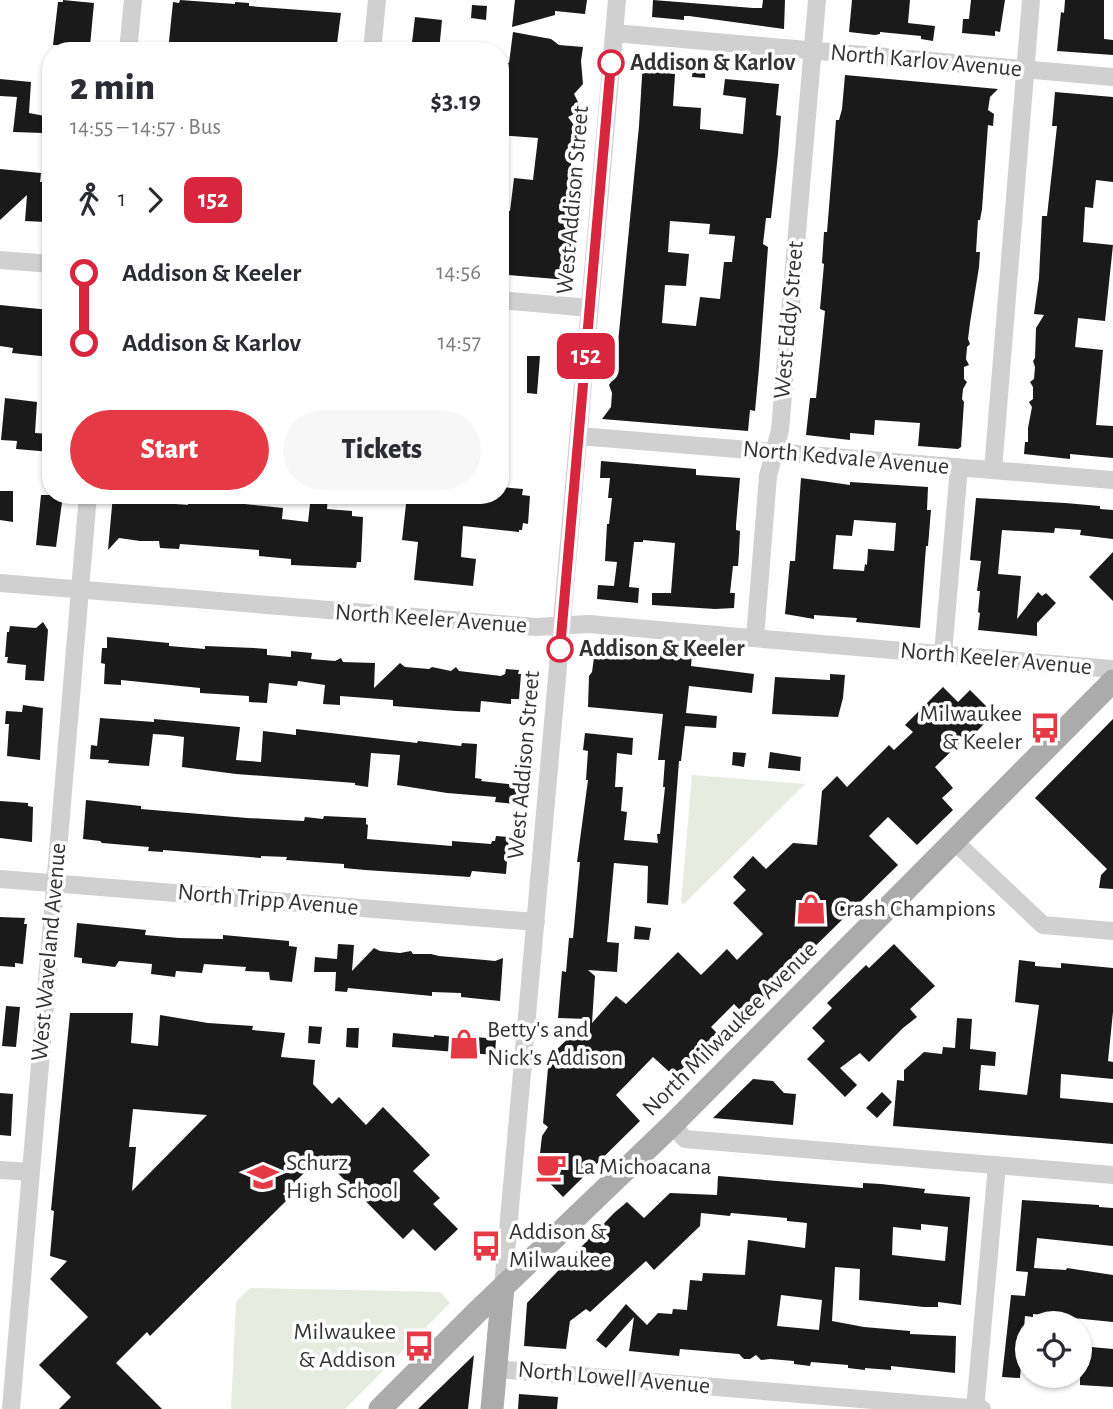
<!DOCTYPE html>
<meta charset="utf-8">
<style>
body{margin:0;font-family:"Alegreya Sans",sans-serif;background:#f7f7f7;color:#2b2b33;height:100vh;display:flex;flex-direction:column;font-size:26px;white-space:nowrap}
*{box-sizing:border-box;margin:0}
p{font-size:23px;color:#7c7c81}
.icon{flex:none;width:38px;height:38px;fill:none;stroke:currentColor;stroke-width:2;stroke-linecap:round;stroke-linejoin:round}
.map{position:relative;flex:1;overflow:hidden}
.details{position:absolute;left:42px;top:42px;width:467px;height:462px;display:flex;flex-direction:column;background:#fff;border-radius:28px;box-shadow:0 2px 5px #0004}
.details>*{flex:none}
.badge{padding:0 14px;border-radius:10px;font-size:24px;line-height:46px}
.buttons{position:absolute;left:1015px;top:1311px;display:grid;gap:14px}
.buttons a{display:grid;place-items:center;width:77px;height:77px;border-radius:50%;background:#fff;box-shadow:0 2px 5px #0004;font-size:35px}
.map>.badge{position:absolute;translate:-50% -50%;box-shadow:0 0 0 4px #fff}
.legs{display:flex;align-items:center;gap:10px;height:77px;padding:0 28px;font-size:23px}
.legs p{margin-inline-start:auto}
.head{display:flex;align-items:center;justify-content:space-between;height:119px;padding:0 28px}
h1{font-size:38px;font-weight:800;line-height:52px}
.primary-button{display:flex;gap:14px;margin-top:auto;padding:14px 28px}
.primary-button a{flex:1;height:80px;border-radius:42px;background:#e63946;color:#fff;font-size:28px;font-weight:800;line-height:80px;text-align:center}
.primary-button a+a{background:#f7f7f7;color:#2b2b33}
ul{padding:0 28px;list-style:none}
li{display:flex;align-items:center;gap:24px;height:70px;font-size:26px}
li i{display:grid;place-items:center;width:10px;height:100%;margin:0 9px;background:currentColor}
li i::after{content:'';width:18px;height:18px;margin:-9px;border:5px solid;border-radius:50%;background:#fff}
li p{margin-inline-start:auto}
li:first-child i{background:linear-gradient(#0000 50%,currentColor 0)}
li:last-child i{background:linear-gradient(currentColor 50%,#0000 0)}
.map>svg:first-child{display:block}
.green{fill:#e6ecdf}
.building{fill:#1a1a1a;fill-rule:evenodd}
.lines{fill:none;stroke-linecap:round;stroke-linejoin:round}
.minor{stroke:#d0d0d0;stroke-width:18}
.major{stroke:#ababab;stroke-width:23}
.line-1-casing{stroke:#fff;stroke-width:16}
.line-1{stroke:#d7263d;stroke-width:10}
.stop-1-dot{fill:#fff;stroke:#d7263d;stroke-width:3.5}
.labels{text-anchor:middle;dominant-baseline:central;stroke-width:7;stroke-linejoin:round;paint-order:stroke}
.street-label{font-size:24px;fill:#333;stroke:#fff}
.stop-label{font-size:24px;font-weight:bold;fill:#333;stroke:#fff;text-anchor:start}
.poi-label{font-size:24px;fill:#333;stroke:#fff;text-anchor:start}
</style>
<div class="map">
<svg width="1113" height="1409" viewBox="0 0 1113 1409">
<rect width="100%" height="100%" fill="#fff"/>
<!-- green -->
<path class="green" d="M 692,775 L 805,784 L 684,904 L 681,903 Z
M 250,1288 L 440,1292 L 450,1303 L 345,1409 L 231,1409 L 236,1302 Z"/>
<!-- building -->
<path class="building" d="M 63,0 L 94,3 L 90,46 L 53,45 L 58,2 L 63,2 Z
M 180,0 L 235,4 L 235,2 L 249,3 L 249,6 L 341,13 L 336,51 L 168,51 L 173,2 L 179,3 Z
M 515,0 L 587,0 L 585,14 L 555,11 L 555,15 L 512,27 Z
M 653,0 L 753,8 L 762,8 L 763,0 L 785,0 L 784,29 L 689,16 L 684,16 L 684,20 L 652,17 Z
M 852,0 L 910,0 L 908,23 L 935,26 L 933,41 L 921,39 L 921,36 L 880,32 L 880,34 L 875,35 L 849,32 Z
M 971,0 L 1005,0 L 1000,32 L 995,31 L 995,36 L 962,33 L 963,19 L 969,19 Z
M 1065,0 L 1104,0 L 1104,39 L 1113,40 L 1113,55 L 1057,51 L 1061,12 L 1064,13 Z
M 472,5 L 487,6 L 486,20 L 471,18 Z
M 415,17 L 442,20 L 439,51 L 411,51 Z
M 513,32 L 551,39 L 559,45 L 583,47 L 581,61 L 583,84 L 574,94 L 582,110 L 568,117 L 581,135 L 572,140 L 573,150 L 571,165 L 576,166 L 574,184 L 576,184 L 568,280 L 508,275 L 508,269 L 500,269 L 500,211 L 510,211 L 514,178 L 533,180 L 538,138 L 500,135 L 500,62 L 509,63 Z
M 643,60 L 668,65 L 668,73 L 675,74 L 673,106 L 701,108 L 700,129 L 743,134 L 746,98 L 723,95 L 725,79 L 779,84 L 776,115 L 781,116 L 778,154 L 771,218 L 766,218 L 763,244 L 768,247 L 759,368 L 755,411 L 750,410 L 748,431 L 602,419 L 611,407 L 612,393 L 609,385 L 613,379 L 618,343 L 639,126 ZM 670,221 L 710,224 L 709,234 L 735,236 L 732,262 L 724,262 L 720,299 L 700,297 L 696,326 L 662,323 L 665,285 L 686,286 L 689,254 L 668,252 Z
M 693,63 L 706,64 L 705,78 L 692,77 Z
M 845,75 L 998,89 L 990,97 L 988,110 L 994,114 L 993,126 L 988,125 L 982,209 L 980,220 L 978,220 L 976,252 L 980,252 L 979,267 L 970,323 L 968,339 L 970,344 L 967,347 L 966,359 L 969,365 L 964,367 L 964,379 L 967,382 L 963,389 L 962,399 L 964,402 L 961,447 L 958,449 L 918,446 L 920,423 L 875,420 L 874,435 L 850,433 L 850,440 L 806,435 L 810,398 L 816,398 L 822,341 L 825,311 L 820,309 L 824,264 L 822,263 L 824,232 L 827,232 L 836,120 L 839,120 L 842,109 Z
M 0,79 L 31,82 L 29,113 L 45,116 L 43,133 L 13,132 L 17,97 L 0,96 Z
M 1055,92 L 1113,97 L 1113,182 L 1096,180 L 1093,208 L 1085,207 L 1083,242 L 1113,245 L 1105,321 L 1078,318 L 1075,347 L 1103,350 L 1096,425 L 1113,426 L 1113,458 L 1070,454 L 1070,459 L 1024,454 L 1025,442 L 1028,442 L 1028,428 L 1032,407 L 1029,402 L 1033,399 L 1033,387 L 1030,382 L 1034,379 L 1035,367 L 1033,361 L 1035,358 L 1036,328 L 1044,315 L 1034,314 L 1039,278 L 1042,216 L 1047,216 L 1057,126 L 1052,126 Z
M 0,169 L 41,173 L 40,182 L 44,182 L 43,205 L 48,205 L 46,222 L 25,221 L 27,195 L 0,220 Z
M 0,305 L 50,310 L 50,357 L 12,353 L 13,348 L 0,346 Z
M 527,356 L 540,356 L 537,394 L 527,393 Z
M 5,398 L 37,402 L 35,433 L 51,434 L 51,452 L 16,449 L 17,441 L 1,440 Z
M 601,461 L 696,469 L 696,475 L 740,478 L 736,525 L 736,530 L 740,531 L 739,552 L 738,566 L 733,566 L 730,593 L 735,593 L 734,608 L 715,609 L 652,605 L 652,593 L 671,593 L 675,543 L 643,540 L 643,542 L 634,542 L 629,587 L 639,588 L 638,603 L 597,599 L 598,585 L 614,586 L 617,562 L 605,561 L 607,524 L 609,524 L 612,498 L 608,498 L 610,478 L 600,478 Z
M 801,478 L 850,485 L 850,482 L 928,487 L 927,510 L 931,510 L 928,546 L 926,546 L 920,628 L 856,622 L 857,618 L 814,615 L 814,619 L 785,614 L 790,561 L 795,561 ZM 854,520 L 896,523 L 894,551 L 868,549 L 867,565 L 865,564 L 864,571 L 833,569 L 836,535 L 852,536 Z
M 500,487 L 523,489 L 522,495 L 530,496 L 528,524 L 523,523 L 522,530 L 519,530 L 519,532 L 463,526 L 461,557 L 476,559 L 473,586 L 414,580 L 418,542 L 402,540 L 407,495 L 500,495 Z
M 0,491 L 13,491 L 13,522 L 0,520 Z
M 41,495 L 63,495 L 56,547 L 36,545 Z
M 113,495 L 151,495 L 150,502 L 188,505 L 188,498 L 283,508 L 282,519 L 308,522 L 311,495 L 328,495 L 327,509 L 352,511 L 352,516 L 363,517 L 361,562 L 357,562 L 356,568 L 291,565 L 291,559 L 259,556 L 259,550 L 180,544 L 179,549 L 160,548 L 159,541 L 140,541 L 119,538 L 108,550 Z
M 976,498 L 1065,503 L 1100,506 L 1100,509 L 1113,510 L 1113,539 L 1080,535 L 1081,530 L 1055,528 L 1054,533 L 1002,530 L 998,574 L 1021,576 L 1017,619 L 1038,592 L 1042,596 L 1046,593 L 1056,603 L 1037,623 L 1037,636 L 978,630 L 980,613 L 978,612 L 980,591 L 977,591 L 981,561 L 970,560 Z
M 1113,552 L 1113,601 L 1089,577 Z
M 43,622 L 48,630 L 44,681 L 25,680 L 26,665 L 7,663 L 8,657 L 5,657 L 7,632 L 9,632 L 10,626 L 36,628 Z
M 107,637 L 169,643 L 169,646 L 205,649 L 205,646 L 254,648 L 267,649 L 267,655 L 291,657 L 291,651 L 312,653 L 311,659 L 335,661 L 341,658 L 343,662 L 375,663 L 374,688 L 400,663 L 405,667 L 429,669 L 432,667 L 451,671 L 456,667 L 459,671 L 501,676 L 505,674 L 506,669 L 519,670 L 518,674 L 521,674 L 519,699 L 511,699 L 511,704 L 481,701 L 480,712 L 456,711 L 393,706 L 393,700 L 340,696 L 340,705 L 323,704 L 325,685 L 298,681 L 297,686 L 269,683 L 267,703 L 249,702 L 249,696 L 200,693 L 200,688 L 121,680 L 121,685 L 104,684 L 105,664 L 101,663 L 102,648 L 107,648 Z
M 588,646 L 692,655 L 691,666 L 754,674 L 752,693 L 689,686 L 686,713 L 717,716 L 716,728 L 685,726 L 681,761 L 679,761 L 668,905 L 647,903 L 648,866 L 614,863 L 607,942 L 619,943 L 617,972 L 588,970 L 595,976 L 592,1023 L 616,996 L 626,1004 L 678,952 L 701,975 L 727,949 L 737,960 L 763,934 L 733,903 L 746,890 L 733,877 L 753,856 L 766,869 L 793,843 L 817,845 L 822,791 L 837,776 L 847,787 L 889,745 L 894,750 L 913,732 L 905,725 L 943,687 L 958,702 L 970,690 L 994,714 L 967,741 L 965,738 L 935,767 L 953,788 L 942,798 L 953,810 L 917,845 L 888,817 L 869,836 L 898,865 L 745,1015 L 734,1004 L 711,1027 L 722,1038 L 693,1067 L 688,1062 L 675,1077 L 653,1057 L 616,1095 L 640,1121 L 563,1197 L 538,1171 L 542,1136 L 548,1127 L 543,1123 L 549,1057 L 588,1019 L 558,1018 L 562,971 L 566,972 L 569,938 L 573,938 L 580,862 L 577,862 L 588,780 L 586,780 L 588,751 L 583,750 L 585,733 L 633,738 L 632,755 L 617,753 L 615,787 L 623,787 L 621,811 L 627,812 L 624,840 L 658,843 L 657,834 L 660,834 L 665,787 L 663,787 L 665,760 L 658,760 L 663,714 L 588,707 L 589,676 L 592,672 L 594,658 Z
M 830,674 L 845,675 L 843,698 L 838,717 L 772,714 L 775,677 L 830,680 Z
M 23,705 L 43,708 L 40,760 L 7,756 L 9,724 L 5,724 L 6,711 L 22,712 Z
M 100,718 L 154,722 L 154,719 L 240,727 L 236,760 L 261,762 L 263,731 L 296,735 L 296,729 L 417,743 L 418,741 L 461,746 L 462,743 L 477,744 L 475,778 L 482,779 L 481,781 L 517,785 L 515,804 L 495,802 L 496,797 L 447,793 L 397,785 L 400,755 L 371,753 L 368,787 L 355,785 L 355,783 L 236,774 L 182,767 L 184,737 L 169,735 L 153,734 L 149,766 L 108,763 L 109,760 L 90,759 L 91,745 L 97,746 Z
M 1113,719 L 1113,889 L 1099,888 L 1101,875 L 1107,869 L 1035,798 Z
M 733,752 L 746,753 L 744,767 L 732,765 Z
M 770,752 L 801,757 L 800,771 L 768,768 Z
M 86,800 L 141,806 L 141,809 L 247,818 L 304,821 L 305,817 L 323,819 L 324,816 L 366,818 L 366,824 L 368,825 L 367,839 L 452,846 L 452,841 L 491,844 L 492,841 L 495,841 L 496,836 L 509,837 L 506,874 L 472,871 L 470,877 L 365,870 L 344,868 L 344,864 L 286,860 L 287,857 L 261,856 L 261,858 L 163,850 L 163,852 L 148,851 L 149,847 L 102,843 L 100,841 L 83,839 Z
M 0,801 L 28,803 L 28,806 L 33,807 L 32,842 L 0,838 Z
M 0,917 L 25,918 L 24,924 L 27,924 L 23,964 L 15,963 L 15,967 L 0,966 Z
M 77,923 L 146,930 L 145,935 L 179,938 L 223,939 L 223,935 L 289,941 L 289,946 L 297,947 L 292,982 L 270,980 L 269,972 L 245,971 L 246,967 L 204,964 L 202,973 L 176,971 L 175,977 L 151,974 L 152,964 L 119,961 L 115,967 L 82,963 L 82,958 L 74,957 Z
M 635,926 L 651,928 L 649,940 L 634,939 Z
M 338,944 L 354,945 L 352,971 L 374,948 L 380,951 L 400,953 L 411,951 L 413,954 L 431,954 L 439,956 L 485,960 L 495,961 L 503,958 L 500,1001 L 461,997 L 461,993 L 432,992 L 432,996 L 348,988 L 347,992 L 335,991 L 336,972 L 314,972 L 315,957 L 337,959 Z
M 894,944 L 935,986 L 910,1009 L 917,1017 L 903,1028 L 869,1062 L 860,1053 L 840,1068 L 857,1085 L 845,1097 L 807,1059 L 825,1041 L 812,1028 L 832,1008 L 827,1003 L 866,965 L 869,968 Z
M 1019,960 L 1035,962 L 1035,966 L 1061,968 L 1061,963 L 1113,968 L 1113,1012 L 1108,1061 L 1113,1062 L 1113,1079 L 1061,1074 L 1060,1098 L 1113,1103 L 1113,1144 L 893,1126 L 897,1080 L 904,1081 L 904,1070 L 924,1052 L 942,1054 L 943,1047 L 955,1048 L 957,1018 L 972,1019 L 970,1049 L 996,1052 L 995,1066 L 981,1065 L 979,1090 L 1027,1095 L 1039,1005 L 1015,1002 Z
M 6,1006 L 20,1007 L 16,1047 L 2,1046 Z
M 70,1013 L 133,1013 L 131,1043 L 158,1046 L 160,1015 L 208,1023 L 253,1026 L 252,1030 L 285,1033 L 281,1057 L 315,1060 L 313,1084 L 332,1104 L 339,1097 L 366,1125 L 383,1107 L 430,1155 L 413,1171 L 440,1198 L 433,1204 L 458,1229 L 435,1251 L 413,1229 L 403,1239 L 321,1156 L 283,1194 L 288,1199 L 150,1336 L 147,1332 L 116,1363 L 162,1409 L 59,1409 L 71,1397 L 39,1365 L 88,1317 L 50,1279 L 67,1261 L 50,1256 L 54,1211 L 51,1210 ZM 133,1109 L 207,1115 L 132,1191 L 136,1147 L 129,1147 Z
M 309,1026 L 322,1027 L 320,1044 L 308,1043 Z
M 347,1028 L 359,1028 L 358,1048 L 346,1047 Z
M 393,1033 L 434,1037 L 434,1035 L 455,1037 L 456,1035 L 496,1039 L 495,1055 L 392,1047 Z
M 753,1079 L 773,1081 L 784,1093 L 796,1094 L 793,1125 L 713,1118 Z
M 882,1092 L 892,1102 L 877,1118 L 866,1108 Z
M 0,1093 L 13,1094 L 11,1136 L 0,1135 Z
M 718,1176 L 863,1188 L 863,1183 L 881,1184 L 925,1189 L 924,1193 L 970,1197 L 961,1305 L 938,1302 L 938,1307 L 924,1307 L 859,1300 L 860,1269 L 835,1267 L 832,1321 L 864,1327 L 910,1331 L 910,1334 L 956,1336 L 955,1373 L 891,1366 L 891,1370 L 865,1368 L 865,1370 L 848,1368 L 848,1365 L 811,1362 L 810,1366 L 794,1364 L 794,1361 L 770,1359 L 761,1360 L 756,1355 L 750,1359 L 744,1359 L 739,1354 L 680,1349 L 679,1356 L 629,1351 L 634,1317 L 606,1348 L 596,1340 L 626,1304 L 647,1325 L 658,1313 L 672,1314 L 673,1309 L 687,1310 L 690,1280 L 702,1281 L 703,1273 L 745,1275 L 748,1240 L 805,1248 L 807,1223 L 787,1221 L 787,1218 L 731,1213 L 730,1216 L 701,1213 L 700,1226 L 654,1270 L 646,1261 L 590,1312 L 586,1309 L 570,1321 L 566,1349 L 524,1346 L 527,1303 L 614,1213 L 627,1202 L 644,1218 L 670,1193 L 717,1195 ZM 921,1224 L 948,1227 L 945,1261 L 892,1255 L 893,1227 L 921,1230 ZM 781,1295 L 822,1300 L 819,1330 L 777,1326 Z
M 1022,1200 L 1099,1205 L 1099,1207 L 1113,1208 L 1113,1246 L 1037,1238 L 1034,1268 L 1066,1270 L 1067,1268 L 1113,1275 L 1113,1322 L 1033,1314 L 1033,1317 L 1025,1316 L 1020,1378 L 1002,1377 L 1011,1295 L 1025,1296 L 1028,1272 L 1016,1271 Z
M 1080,1346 L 1113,1349 L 1113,1387 L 1080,1385 Z
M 474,1355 L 468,1409 L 418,1409 L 443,1385 Z
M 519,1394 L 558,1397 L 557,1409 L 518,1409 Z"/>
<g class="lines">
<!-- minor -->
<path class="minor" d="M 614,33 L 1113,77
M 128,51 L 133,0
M 372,51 L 377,0
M 0,260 L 51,264
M 500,300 L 590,308
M 579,436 L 1113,480
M 993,470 L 1031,0
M 0,583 L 536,627 L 589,624 L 1113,669
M 755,638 L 768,476 L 780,430 L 817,0
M 943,654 L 959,467
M 955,842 L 1043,925 L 1113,931
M 0,879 L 536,922
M 672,1125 L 685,1139 L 1113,1175
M 0,1170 L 31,1172
M 503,1287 L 617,0
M 496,1369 L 982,1409
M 11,1409 L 88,495
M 975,1409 L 997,1165"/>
<!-- major -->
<path class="major" d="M 380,1409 L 477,1312 L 672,1125 L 1113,681
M 492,1409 L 503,1287"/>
</g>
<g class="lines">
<!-- line-1 casing -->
<g class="line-1-casing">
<path id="line-1" d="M 560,649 L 611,63"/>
</g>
<!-- line-1 -->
<use href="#line-1" class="line-1"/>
</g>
<!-- icons -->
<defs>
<g id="bus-bare" transform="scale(2.415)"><path d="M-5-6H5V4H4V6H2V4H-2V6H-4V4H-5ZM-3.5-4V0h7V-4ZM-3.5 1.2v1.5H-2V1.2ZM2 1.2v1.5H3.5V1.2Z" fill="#e63946" stroke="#fff" stroke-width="2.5" paint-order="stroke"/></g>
<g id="shop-bare" transform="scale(2.415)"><path d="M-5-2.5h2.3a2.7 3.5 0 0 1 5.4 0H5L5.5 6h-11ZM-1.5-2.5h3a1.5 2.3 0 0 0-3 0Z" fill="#e63946" stroke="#fff" stroke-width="2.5" paint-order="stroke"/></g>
<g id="cafe-bare" transform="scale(2.415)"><path d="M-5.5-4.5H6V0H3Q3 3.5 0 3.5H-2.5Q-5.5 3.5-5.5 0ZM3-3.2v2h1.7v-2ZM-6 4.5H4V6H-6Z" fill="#e63946" stroke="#fff" stroke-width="2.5" paint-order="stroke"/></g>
<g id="school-bare" transform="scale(2.415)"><path d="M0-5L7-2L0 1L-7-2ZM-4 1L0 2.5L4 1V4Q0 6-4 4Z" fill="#e63946" stroke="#fff" stroke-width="2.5" paint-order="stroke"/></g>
</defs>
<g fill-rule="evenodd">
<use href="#bus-bare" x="1045" y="728"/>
<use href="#shop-bare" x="811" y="909"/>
<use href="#shop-bare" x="464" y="1044"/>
<use href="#cafe-bare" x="551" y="1167"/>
<use href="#school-bare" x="263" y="1177"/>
<use href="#bus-bare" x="486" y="1246"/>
<use href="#bus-bare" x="419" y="1346"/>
</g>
<!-- markers -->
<g class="stop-1-dot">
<circle cx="611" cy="63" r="12"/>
<circle cx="560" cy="649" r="12"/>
</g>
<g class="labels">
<!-- street labels -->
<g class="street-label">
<text transform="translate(926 61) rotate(5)">North Karlov Avenue</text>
<text transform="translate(573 200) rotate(-85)">West Addison Street</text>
<text transform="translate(789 320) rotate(-85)">West Eddy Street</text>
<text transform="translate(846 458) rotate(5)">North Kedvale Avenue</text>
<text transform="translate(431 619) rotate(4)">North Keeler Avenue</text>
<text transform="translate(996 659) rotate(5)">North Keeler Avenue</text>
<text transform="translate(524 765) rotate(-85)">West Addison Street</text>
<text transform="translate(268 900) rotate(5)">North Tripp Avenue</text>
<text transform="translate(49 952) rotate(-85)">West Waveland Avenue</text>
<text transform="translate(730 1029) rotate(-45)">North Milwaukee Avenue</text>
<text transform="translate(614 1378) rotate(5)">North Lowell Avenue</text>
</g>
<!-- stop labels -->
<g class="stop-label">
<text x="630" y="63">Addison &amp; Karlov</text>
<text x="579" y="649">Addison &amp; Keeler</text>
</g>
<!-- poi labels -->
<g class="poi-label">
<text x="1022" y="714" text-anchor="end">Milwaukee<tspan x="1022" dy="28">&amp; Keeler</tspan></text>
<text x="834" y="909">Crash Champions</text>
<text x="487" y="1030">Betty's and<tspan x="487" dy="28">Nick's Addison</tspan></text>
<text x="286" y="1163">Schurz<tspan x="286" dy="28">High School</tspan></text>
<text x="574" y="1167">La Michoacana</text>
<text x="509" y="1232">Addison &amp;<tspan x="509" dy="28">Milwaukee</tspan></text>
<text x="396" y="1332" text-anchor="end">Milwaukee<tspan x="396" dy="28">&amp; Addison</tspan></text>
</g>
</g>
</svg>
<div class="buttons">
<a><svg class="icon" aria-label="locate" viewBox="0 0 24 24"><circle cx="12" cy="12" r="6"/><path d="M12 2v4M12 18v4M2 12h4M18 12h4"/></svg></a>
</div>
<b class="badge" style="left:586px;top:356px;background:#d7263d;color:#fff">152</b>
<section class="details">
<div class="head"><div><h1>2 min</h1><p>14:55 – 14:57 · Bus</p></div><b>$3.19</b></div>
<div class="legs"><svg class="icon" aria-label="walk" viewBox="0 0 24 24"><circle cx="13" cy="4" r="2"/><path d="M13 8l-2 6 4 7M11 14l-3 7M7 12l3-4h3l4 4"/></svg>1<svg class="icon" aria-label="forward" viewBox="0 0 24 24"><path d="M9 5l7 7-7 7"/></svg><b class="badge" style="background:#d7263d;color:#fff">152</b></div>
<ul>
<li><i style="color:#d7263d"></i><b>Addison &amp; Keeler</b><p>14:56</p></li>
<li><i style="color:#d7263d"></i><b>Addison &amp; Karlov</b><p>14:57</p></li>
</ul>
<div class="primary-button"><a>Start</a><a>Tickets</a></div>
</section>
</div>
